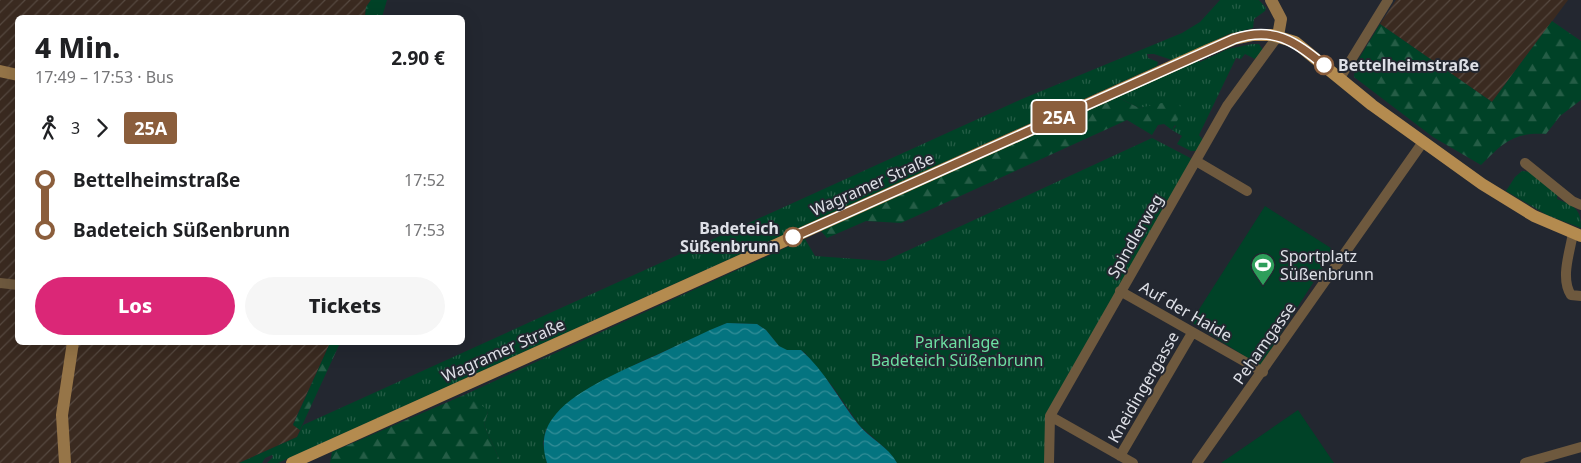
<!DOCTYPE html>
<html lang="de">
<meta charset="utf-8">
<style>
body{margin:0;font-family:"Noto Sans",sans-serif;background:#f6f6f6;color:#202124;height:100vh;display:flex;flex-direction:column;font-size:19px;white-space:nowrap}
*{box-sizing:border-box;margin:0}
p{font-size:16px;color:#757577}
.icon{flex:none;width:28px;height:28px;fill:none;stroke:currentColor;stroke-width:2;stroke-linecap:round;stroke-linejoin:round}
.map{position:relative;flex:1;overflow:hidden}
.sheet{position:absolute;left:15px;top:15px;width:450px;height:330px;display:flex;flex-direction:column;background:#fff;border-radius:8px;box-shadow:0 5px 20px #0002}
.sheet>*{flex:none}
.badge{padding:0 10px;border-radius:4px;font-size:18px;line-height:32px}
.map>.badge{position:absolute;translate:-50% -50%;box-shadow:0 0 0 2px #fff}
.legs{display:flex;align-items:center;gap:8px;height:55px;padding:0 20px;font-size:16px}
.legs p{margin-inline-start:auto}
.summary{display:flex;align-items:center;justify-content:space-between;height:85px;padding:0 20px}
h1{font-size:28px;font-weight:800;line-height:38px}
.button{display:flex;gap:10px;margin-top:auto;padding:10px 20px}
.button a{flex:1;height:58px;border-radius:30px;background:#db2777;color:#fff;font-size:20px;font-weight:800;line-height:58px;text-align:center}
.button a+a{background:#f6f6f6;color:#202124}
ul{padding:0 20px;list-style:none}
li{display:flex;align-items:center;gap:18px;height:50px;font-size:19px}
li i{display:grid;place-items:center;width:8px;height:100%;margin:0 6px;background:currentColor}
li i::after{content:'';width:12px;height:12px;margin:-6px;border:4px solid;border-radius:50%;background:#fff}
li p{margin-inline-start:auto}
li:first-child i{background:linear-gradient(#0000 50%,currentColor 0)}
li:last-child i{background:linear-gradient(currentColor 50%,#0000 0)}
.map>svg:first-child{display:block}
.industrial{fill:url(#industrial-furrows)}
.grass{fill:url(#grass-tufts)}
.forest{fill:url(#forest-firs)}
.pitch{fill:#004227}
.water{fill:url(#water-waves)}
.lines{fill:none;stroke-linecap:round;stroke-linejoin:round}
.street{stroke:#6e593e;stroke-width:10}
.secondary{stroke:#967548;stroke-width:12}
.primary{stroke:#b48b4f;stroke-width:12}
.line-1-casing{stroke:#fff;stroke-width:11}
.line-1{stroke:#8b5e3c;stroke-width:8}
.stop-1-dot{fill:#fff;stroke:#8b5e3c;stroke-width:2.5}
.labels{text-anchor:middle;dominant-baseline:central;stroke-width:4;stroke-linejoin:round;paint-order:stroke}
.stop-label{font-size:16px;font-weight:bold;fill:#dee0e7;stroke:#232730;text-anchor:start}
.street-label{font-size:16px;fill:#dee0e7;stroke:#232730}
.poi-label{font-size:16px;fill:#dee0e7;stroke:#232730;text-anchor:start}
.park-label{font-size:16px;fill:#6ce0a2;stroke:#232730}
</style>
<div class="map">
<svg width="1581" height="463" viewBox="0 0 1581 463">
<defs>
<pattern id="industrial-furrows" width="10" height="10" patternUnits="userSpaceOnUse" patternTransform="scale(1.25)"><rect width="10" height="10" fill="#3a2a20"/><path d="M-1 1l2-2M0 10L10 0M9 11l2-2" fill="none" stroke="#564940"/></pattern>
<pattern id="grass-tufts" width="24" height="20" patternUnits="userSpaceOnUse" patternTransform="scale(1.25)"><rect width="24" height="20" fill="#004227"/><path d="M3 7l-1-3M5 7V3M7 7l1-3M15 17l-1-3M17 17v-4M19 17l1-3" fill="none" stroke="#255d46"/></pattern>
<pattern id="forest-firs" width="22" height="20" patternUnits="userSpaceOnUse" patternTransform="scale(1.25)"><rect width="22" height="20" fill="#004227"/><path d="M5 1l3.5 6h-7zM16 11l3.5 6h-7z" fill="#255d46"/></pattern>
<pattern id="water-waves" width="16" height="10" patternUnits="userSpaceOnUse" patternTransform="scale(1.25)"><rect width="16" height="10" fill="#047480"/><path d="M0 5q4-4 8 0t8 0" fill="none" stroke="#348e98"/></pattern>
</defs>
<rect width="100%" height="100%" fill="#232730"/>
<!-- industrial -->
<path class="industrial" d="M 0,0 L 371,0 L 366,7 L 365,17 L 18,18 L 18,342 L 330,343 L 293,424 L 300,430 L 297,437 L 239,463 L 0,463 Z
M 1396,0 L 1568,0 L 1492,102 L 1380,24 Z"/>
<!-- grass -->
<path class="grass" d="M 1220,0 L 1259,0 L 1266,8 L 1265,11 L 1254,19 L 1253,28 L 1229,34 L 1172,60 L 1154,54 L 1147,54 L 1148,58 L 1158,62 L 1157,66 L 278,463 L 267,463 L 273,457 L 272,455 L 265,458 L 262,463 L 239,463 L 297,437 L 303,425 L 1022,99 L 1182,33 L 1200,22 Z
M 1252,44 L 1259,44 L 1263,50 L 1255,59 L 1245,54 L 1241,59 L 1236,58 L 1199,135 L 1203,140 L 1196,151 L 1191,151 L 1177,144 L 1182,136 L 1172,130 L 1176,126 L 1146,107 L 1139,108 L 1117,97 L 1198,60 L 1200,62 L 1228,49 Z
M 1152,138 L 1196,161 L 1050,416 L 1049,463 L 897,463 L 885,448 L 860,426 L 833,387 L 805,353 L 801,350 L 787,351 L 779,346 L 766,330 L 757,324 L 727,323 L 636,364 L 546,429 L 543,443 L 547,463 L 501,463 L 484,425 L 488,412 L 464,395 L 805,239 L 815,256 L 885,261 Z
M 1522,171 L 1533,172 L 1558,191 L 1557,199 C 1574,206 1581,208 1581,228 L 1547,215 L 1506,191 L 1515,177 Z"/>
<!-- forest -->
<path class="forest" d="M 371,0 L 387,0 L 382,17 L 365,17 L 366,7 Z
M 1552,21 L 1581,41 L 1581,100 L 1560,116 L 1546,134 C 1513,132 1503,143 1481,165 L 1433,137 L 1354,77 L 1355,65 L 1380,24 L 1492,102 Z
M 1117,97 L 1139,108 L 1171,101 L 1179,104 L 1182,112 L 1172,130 L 1164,124 L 1158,125 L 1152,135 L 1127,120 L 901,223 L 866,221 L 827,238 L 821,231 Z
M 330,343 L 340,343 L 300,430 L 293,425 Z
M 464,395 C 471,401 483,403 488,412 L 484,425 L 501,463 L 330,463 L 332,452 Z"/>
<!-- pitch -->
<path class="pitch" d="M 1265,206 L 1334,250 L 1260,366 L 1191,322 Z
M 1298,410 L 1334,463 L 1221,463 Z"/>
<!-- water -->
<path class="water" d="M 727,323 L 757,324 L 766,330 L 779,346 L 787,350 L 801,350 C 825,371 839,400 858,424 C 870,439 888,446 897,463 L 547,463 C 541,444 543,429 556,414 C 577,388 631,367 661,353 C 683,343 704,332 727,323 Z"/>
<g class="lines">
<!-- street -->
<path class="street" d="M 1340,78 L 1388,0
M 1196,161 L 1247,191
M 1525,163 L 1572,201 L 1581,205
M 1573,233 C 1570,252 1560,278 1571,295 L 1581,296
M 0,283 L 18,285
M 1120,291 L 1263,372
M 1050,416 L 1133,463
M 1120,456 L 1192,333
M 1049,463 L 1050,416 L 1227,106 L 1278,36
M 1197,463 L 1423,142
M 1525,463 L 1581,447"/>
<!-- secondary -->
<path class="secondary" d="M 1271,0 L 1281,19 L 1278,36
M 0,71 L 18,75
M 65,463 L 62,415 L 73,342"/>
<!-- primary -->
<path class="primary" d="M 292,463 L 1208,50 L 1234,39 L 1253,35 L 1272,35 L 1295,42 L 1372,105 L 1482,184 L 1534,216 L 1581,236"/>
</g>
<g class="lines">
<!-- line-1 casing -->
<g class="line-1-casing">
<path id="line-1" d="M 793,237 L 1234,39 C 1274,26 1294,41 1324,65"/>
</g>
<!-- line-1 -->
<use href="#line-1" class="line-1"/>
</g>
<!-- icons -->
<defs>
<g id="stadium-pin" transform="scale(1.25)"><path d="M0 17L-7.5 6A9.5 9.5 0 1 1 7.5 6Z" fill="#2e9e5b" stroke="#232730"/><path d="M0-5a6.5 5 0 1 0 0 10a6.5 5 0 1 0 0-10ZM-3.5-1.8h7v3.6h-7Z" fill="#fff"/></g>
</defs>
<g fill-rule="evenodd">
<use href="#stadium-pin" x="1263" y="265"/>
</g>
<!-- markers -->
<g class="stop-1-dot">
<circle cx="1324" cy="65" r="9"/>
<circle cx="793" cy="237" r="9"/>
</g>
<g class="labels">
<!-- stop labels -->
<g class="stop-label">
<text x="1338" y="65">Bettelheimstraße</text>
<text x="779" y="228" text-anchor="end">Badeteich<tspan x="779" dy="18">Süßenbrunn</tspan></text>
</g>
<!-- street labels -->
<g class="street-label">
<text transform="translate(872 184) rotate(-24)">Wagramer Straße</text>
<text transform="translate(1135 236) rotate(-60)">Spindlerweg</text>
<text transform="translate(1186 311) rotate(30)">Auf der Haide</text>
<text transform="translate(1264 343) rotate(-55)">Pehamgasse</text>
<text transform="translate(503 350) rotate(-24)">Wagramer Straße</text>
<text transform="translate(1143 387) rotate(-60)">Kneidingergasse</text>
</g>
<!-- poi labels -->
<g class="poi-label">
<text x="1280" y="256">Sportplatz<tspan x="1280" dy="18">Süßenbrunn</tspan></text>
</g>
<!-- park labels -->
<g class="park-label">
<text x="957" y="342">Parkanlage<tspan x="957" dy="18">Badeteich Süßenbrunn</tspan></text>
</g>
</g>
</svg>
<b class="badge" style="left:1059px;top:117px;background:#8b5e3c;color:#fff">25A</b>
<section class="sheet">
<div class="summary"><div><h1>4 Min.</h1><p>17:49 – 17:53 · Bus</p></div><b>2.90 €</b></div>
<div class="legs"><svg class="icon" aria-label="walk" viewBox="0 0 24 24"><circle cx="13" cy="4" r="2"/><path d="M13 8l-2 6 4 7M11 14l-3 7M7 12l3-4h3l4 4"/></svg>3<svg class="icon" aria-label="forward" viewBox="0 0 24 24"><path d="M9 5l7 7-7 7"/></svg><b class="badge" style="background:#8b5e3c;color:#fff">25A</b></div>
<ul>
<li><i style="color:#8b5e3c"></i><b>Bettelheimstraße</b><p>17:52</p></li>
<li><i style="color:#8b5e3c"></i><b>Badeteich Süßenbrunn</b><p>17:53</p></li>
</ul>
<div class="button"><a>Los</a><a>Tickets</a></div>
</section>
</div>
